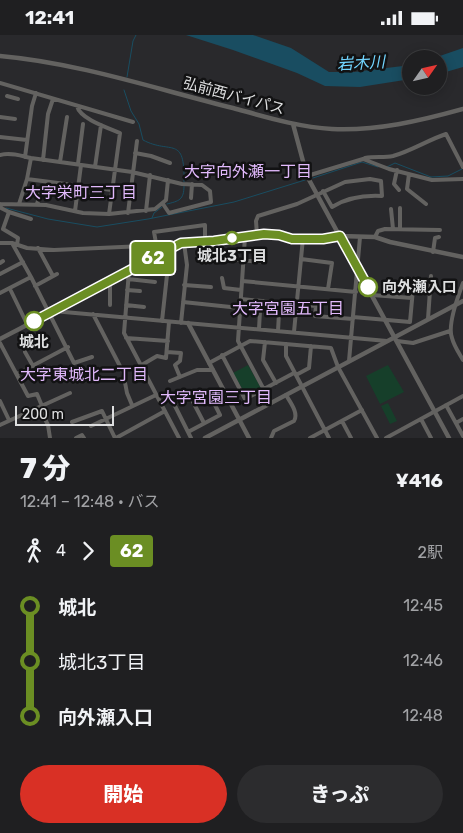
<!DOCTYPE html>
<html lang="ja">
<meta charset="utf-8">
<style>
body{margin:0;font-family:Rubik,"Noto Sans JP",sans-serif;background:#2c2c2e;color:#f1f3f6;height:100vh;display:flex;flex-direction:column;font-size:19px;white-space:nowrap}
*{box-sizing:border-box;margin:0}
p{font-size:16px;color:#a1a2a5}
.icon{flex:none;width:28px;height:28px;fill:none;stroke:currentColor;stroke-width:2;stroke-linecap:round;stroke-linejoin:round}
.map{position:relative;height:403px;overflow:hidden}
.sheet{display:flex;flex-direction:column;background:#1f1f21;flex:1}
.sheet>*{flex:none}
.badge{padding:0 10px;border-radius:4px;font-size:18px;line-height:32px}
.needle{width:32px;rotate:56deg}
.fabs{position:absolute;left:402px;top:15px;display:grid;gap:10px}
.fabs a{display:grid;place-items:center;width:45px;height:45px;border-radius:50%;background:#1f1f21;box-shadow:0 2px 12px #0003,0 0 0 1px #3c3d3f;font-size:25px}
.scale{position:absolute;left:15px;bottom:12px;width:99px;box-sizing:border-box;padding-left:5px;border:2px solid #dedfe0;border-top:0;font-size:14px;line-height:18px;white-space:nowrap;color:#dedfe0;-webkit-text-stroke:4px #121213;paint-order:stroke}
.map>.badge{position:absolute;translate:-50% -50%;box-shadow:0 0 0 2px #fff}
.legs{display:flex;align-items:center;gap:8px;height:55px;padding:0 20px;font-size:16px}
.legs p{margin-inline-start:auto}
.overview{display:flex;align-items:center;justify-content:space-between;height:85px;padding:0 20px}
h1{font-size:28px;font-weight:800;line-height:38px}
.button{display:flex;gap:10px;margin-top:auto;padding:10px 20px}
.button a{flex:1;height:58px;border-radius:30px;background:#d93025;color:#fff;font-size:20px;font-weight:800;line-height:58px;text-align:center}
.button a+a{background:#2c2c2e;color:#f1f3f6}
ul{padding:0 20px;list-style:none}
li{display:flex;align-items:center;gap:18px;height:55px;font-size:19px}
li i{display:grid;place-items:center;width:8px;height:100%;margin:0 6px;background:currentColor}
li i::after{content:'';width:12px;height:12px;margin:-6px;border:4px solid;border-radius:50%;background:#1f1f21}
li p{margin-inline-start:auto}
li:first-child i{background:linear-gradient(#0000 50%,currentColor 0)}
li:last-child i{background:linear-gradient(currentColor 50%,#0000 0)}
.status{display:flex;justify-content:space-between;align-items:center;height:35px;padding:0 25px;background:#1f1f21;direction:ltr}
.status svg{height:14px;fill:currentColor}
.map>svg:first-child{display:block}
.green{fill:#163f2a}
.water{fill:#194d61}
.lines{fill:none;stroke-linecap:round;stroke-linejoin:round}
.stream{stroke:#194d61;stroke-width:1}
.minor{stroke:#636260;stroke-width:4}
.tertiary{stroke:#636260;stroke-width:4.5}
.line-1-casing{stroke:#fff;stroke-width:11}
.line-1{stroke:#6b8e23;stroke-width:8}
.stop-1-dot{fill:#fff;stroke:#6b8e23;stroke-width:2.5}
.labels{text-anchor:middle;dominant-baseline:central;stroke-width:5;stroke-linejoin:round;paint-order:stroke}
.street-label{font-size:15px;fill:#dedfe0;stroke:#121213}
.stop-label{font-size:15px;font-weight:bold;fill:#dedfe0;stroke:#121213}
.water-label{font-size:16px;font-style:italic;fill:#72d5ff;stroke:#121213}
.neighbourhood-label{font-size:16px;fill:#e1b9fc;stroke:#121213}
</style>
<div class="status"><b>12:41</b><svg viewBox="0 0 49 12"><path d="M0 12V9h3v3zM5 12V6h3v6zM10 12V3h3v9zM15 12V0h3v12zM26 1h20v11H26zM47 4h2v5h-2z"/></svg></div>
<div class="map">
<svg width="463" height="403" viewBox="0 0 463 403">
<rect width="100%" height="100%" fill="#29292c"/>
<!-- green -->
<path class="green" d="M 248,330 L 261,353 L 260,355 L 247,362 L 233,338 Z
M 388,330 L 404,357 L 380,369 L 366,341 Z
M 388,368 L 397,386 L 390,389 L 381,371 Z"/>
<!-- water -->
<path class="water" d="M 186,0 L 253,0 L 291,13 L 329,37 L 354,37 L 411,30 L 411,44 L 360,52 L 325,51 L 297,38 L 233,15 Z
M 463,13 L 463,32 L 439,39 L 439,24 L 431,24 Z"/>
<g class="lines">
<!-- stream -->
<path class="stream" d="M 127,42 L 133,6 L 136,0
M 124,55 L 131,76 L 139,89 L 143,105 C 171,120 185,99 184,147
M 387,132 L 395,128 L 431,142 L 448,141 L 462,134
M 313,143 L 362,127 L 378,132
M 167,169 C 179,166 184,165 184,151
M 6,173 L 48,184 L 97,192 L 148,184 L 234,167 L 305,145
M 152,183 L 154,178 L 162,172"/>
<!-- minor -->
<path class="minor" d="M 0,48 L 133,87
M 7,61 L 18,64
M 77,71 C 80,84 108,93 120,98 L 109,179
M 0,82 L 15,84
M 0,102 L 27,105
M 135,118 L 151,121 L 170,128
M 0,120 C 11,117 21,121 31,123 L 132,137 L 182,149 L 202,150 L 210,156 L 211,167 L 169,178 L 163,169
M 25,122 L 32,71 L 36,58
M 365,123 C 375,121 384,123 393,121 C 411,116 428,105 446,99 L 463,132
M 43,125 L 48,79 L 53,64
M 60,127 L 67,82
M 78,129 L 83,89
M 95,132 L 101,90
M 397,135 L 394,149 L 399,155
M 409,139 L 407,154 L 426,169
M 307,141 L 363,124 L 389,134 L 432,145 L 463,144
M 27,144 L 112,155
M 191,163 L 192,149
M 0,169 L 46,170 L 83,178 L 109,179 L 155,174 L 166,165 L 168,145
M 0,169 L 1,173 L 9,177 L 3,194 L 18,203 L 17,210
M 19,169 L 27,144 L 31,123
M 37,170 L 40,156
M 400,173 L 400,194
M 391,174 L 393,194
M 75,176 L 81,130
M 146,176 L 150,140
M 9,177 L 31,184
M 128,178 L 137,106
M 257,200 L 256,186 L 258,181 L 297,169 L 345,147 L 370,144 L 381,146 L 382,161 C 364,160 348,162 332,172 L 323,156
M 245,202 L 238,306 L 271,368
M 375,202 L 378,196 L 385,194 L 440,195
M 0,208 L 12,208 L 27,213 L 54,215 L 144,211 C 153,209 166,205 174,212
M 12,208 L 31,242 L 74,328 L 92,322
M 156,208 L 154,197 L 205,190 L 205,206
M 38,213 L 53,241
M 433,217 L 435,203 L 439,202
M 217,223 L 263,227 L 263,220
M 301,224 L 332,228 L 328,254
M 0,228 L 3,226
M 129,236 L 124,298 L 179,403
M 0,239 L 23,227
M 222,243 L 224,253 L 241,255
M 128,244 L 155,247
M 242,246 L 356,257
M 463,248 C 458,261 447,290 452,303 C 454,311 459,318 463,325
M 184,250 L 211,252
M 35,251 L 57,239
M 413,254 L 430,255
M 127,255 L 140,256
M 11,256 L 27,289
M 0,258 L 31,242
M 372,260 L 412,263
M 241,264 L 316,271 L 315,281 L 353,284
M 183,267 L 240,273
M 110,270 L 110,245
M 126,270 L 144,272
M 53,276 L 387,306
M 93,279 L 123,337 L 127,358 L 132,370
M 353,282 L 410,287 L 413,254 L 408,250 L 386,247
M 428,284 L 431,241
M 162,286 L 167,240
M 181,288 L 187,230 L 184,208
M 259,294 L 260,276
M 278,296 L 279,278
M 294,297 L 303,203
M 126,303 L 168,306
M 397,306 L 413,308 L 450,296
M 265,307 L 263,325 L 276,348
M 0,308 L 28,361 L 37,359 L 42,371
M 286,309 L 286,321 L 329,403
M 25,317 L 33,331
M 167,317 L 181,318 L 180,326 L 175,330 L 180,342
M 222,320 L 245,364 L 294,338
M 349,326 L 360,202
M 209,328 L 250,306 L 331,313 L 338,332 L 377,403
M 140,331 L 157,321 L 166,323 L 169,287
M 17,339 L 68,312
M 296,340 L 309,333 L 311,311
M 170,346 L 197,335 L 213,335
M 190,361 L 204,388
M 0,366 L 9,385
M 446,370 L 463,401
M 39,372 L 48,390 L 50,403
M 421,384 L 431,403
M 342,386 L 351,403
M 72,387 L 102,376 L 115,403
M 456,388 L 463,384
M 0,390 L 70,358
M 91,391 L 156,360
M 188,397 L 220,380 L 209,358
M 76,403 L 82,400 L 84,403
M 116,403 L 165,376
M 191,403 L 174,369 L 194,360 L 223,355
M 271,403 L 274,396 L 294,386 C 299,378 290,367 286,360
M 310,403 L 362,375
M 386,403 L 463,361"/>
<!-- tertiary -->
<path class="tertiary" d="M 0,21 C 79,28 156,54 233,73 C 266,82 298,92 332,94 C 377,96 420,86 463,74
M 293,89 L 307,141 L 449,403
M 188,288 L 249,403
M 0,304 L 184,208 L 214,206 L 264,199 L 279,200 L 292,204 L 323,204 L 340,201 L 375,202 L 390,207 L 463,222
M 205,403 L 463,266"/>
</g>
<g class="lines">
<!-- line-1 casing -->
<g class="line-1-casing">
<path id="line-1" d="M 34,286 L 181,208 L 214,206 L 264,199 L 279,200 L 292,204 L 323,204 L 340,201 L 368,252"/>
</g>
<!-- line-1 -->
<use href="#line-1" class="line-1"/>
</g>
<!-- markers -->
<g class="stop-1-dot">
<circle cx="232" cy="203" r="6"/>
<circle cx="368" cy="252" r="9"/>
<circle cx="34" cy="286" r="9"/>
</g>
<g class="labels">
<!-- street labels -->
<g class="street-label">
<text transform="translate(234 61) rotate(15)">弘前西バイパス</text>
</g>
<!-- stop labels -->
<g class="stop-label">
<text x="232" y="221">城北3丁目</text>
<text x="382" y="252" text-anchor="start">向外瀬入口</text>
<text x="34" y="307">城北</text>
</g>
<!-- water labels -->
<g class="water-label">
<text transform="translate(361 28) rotate(-3)">岩木川</text>
</g>
<!-- neighbourhood labels -->
<g class="neighbourhood-label">
<text x="248" y="136">大字向外瀬一丁目</text>
<text x="81" y="157">大字栄町三丁目</text>
<text x="288" y="273">大字宮園五丁目</text>
<text x="84" y="339">大字東城北二丁目</text>
<text x="216" y="362">大字宮園三丁目</text>
</g>
</g>
</svg>
<div class="fabs">
<a><svg class="needle" viewBox="-14 -14 28 28"><path d="M0-13l5 13h-10z" fill="#e53935"/><path d="M0 13l5-13h-10z" fill="#a1a2a5"/></svg></a>
</div>
<div class="scale">200 m</div>
<b class="badge" style="left:153px;top:223px;background:#6b8e23;color:#fff">62</b>
</div>
<section class="sheet">
<div class="overview"><div><h1>7 分</h1><p>12:41 – 12:48 · バス</p></div><b>¥416</b></div>
<div class="legs"><svg class="icon" aria-label="walk" viewBox="0 0 24 24"><circle cx="13" cy="4" r="2"/><path d="M13 8l-2 6 4 7M11 14l-3 7M7 12l3-4h3l4 4"/></svg>4<svg class="icon" aria-label="forward" viewBox="0 0 24 24"><path d="M9 5l7 7-7 7"/></svg><b class="badge" style="background:#6b8e23;color:#fff">62</b><p>2駅</p></div>
<ul>
<li><i style="color:#6b8e23"></i><b>城北</b><p>12:45</p></li>
<li><i style="color:#6b8e23"></i><span>城北3丁目</span><p>12:46</p></li>
<li><i style="color:#6b8e23"></i><b>向外瀬入口</b><p>12:48</p></li>
</ul>
<div class="button"><a>開始</a><a>きっぷ</a></div>
</section>
